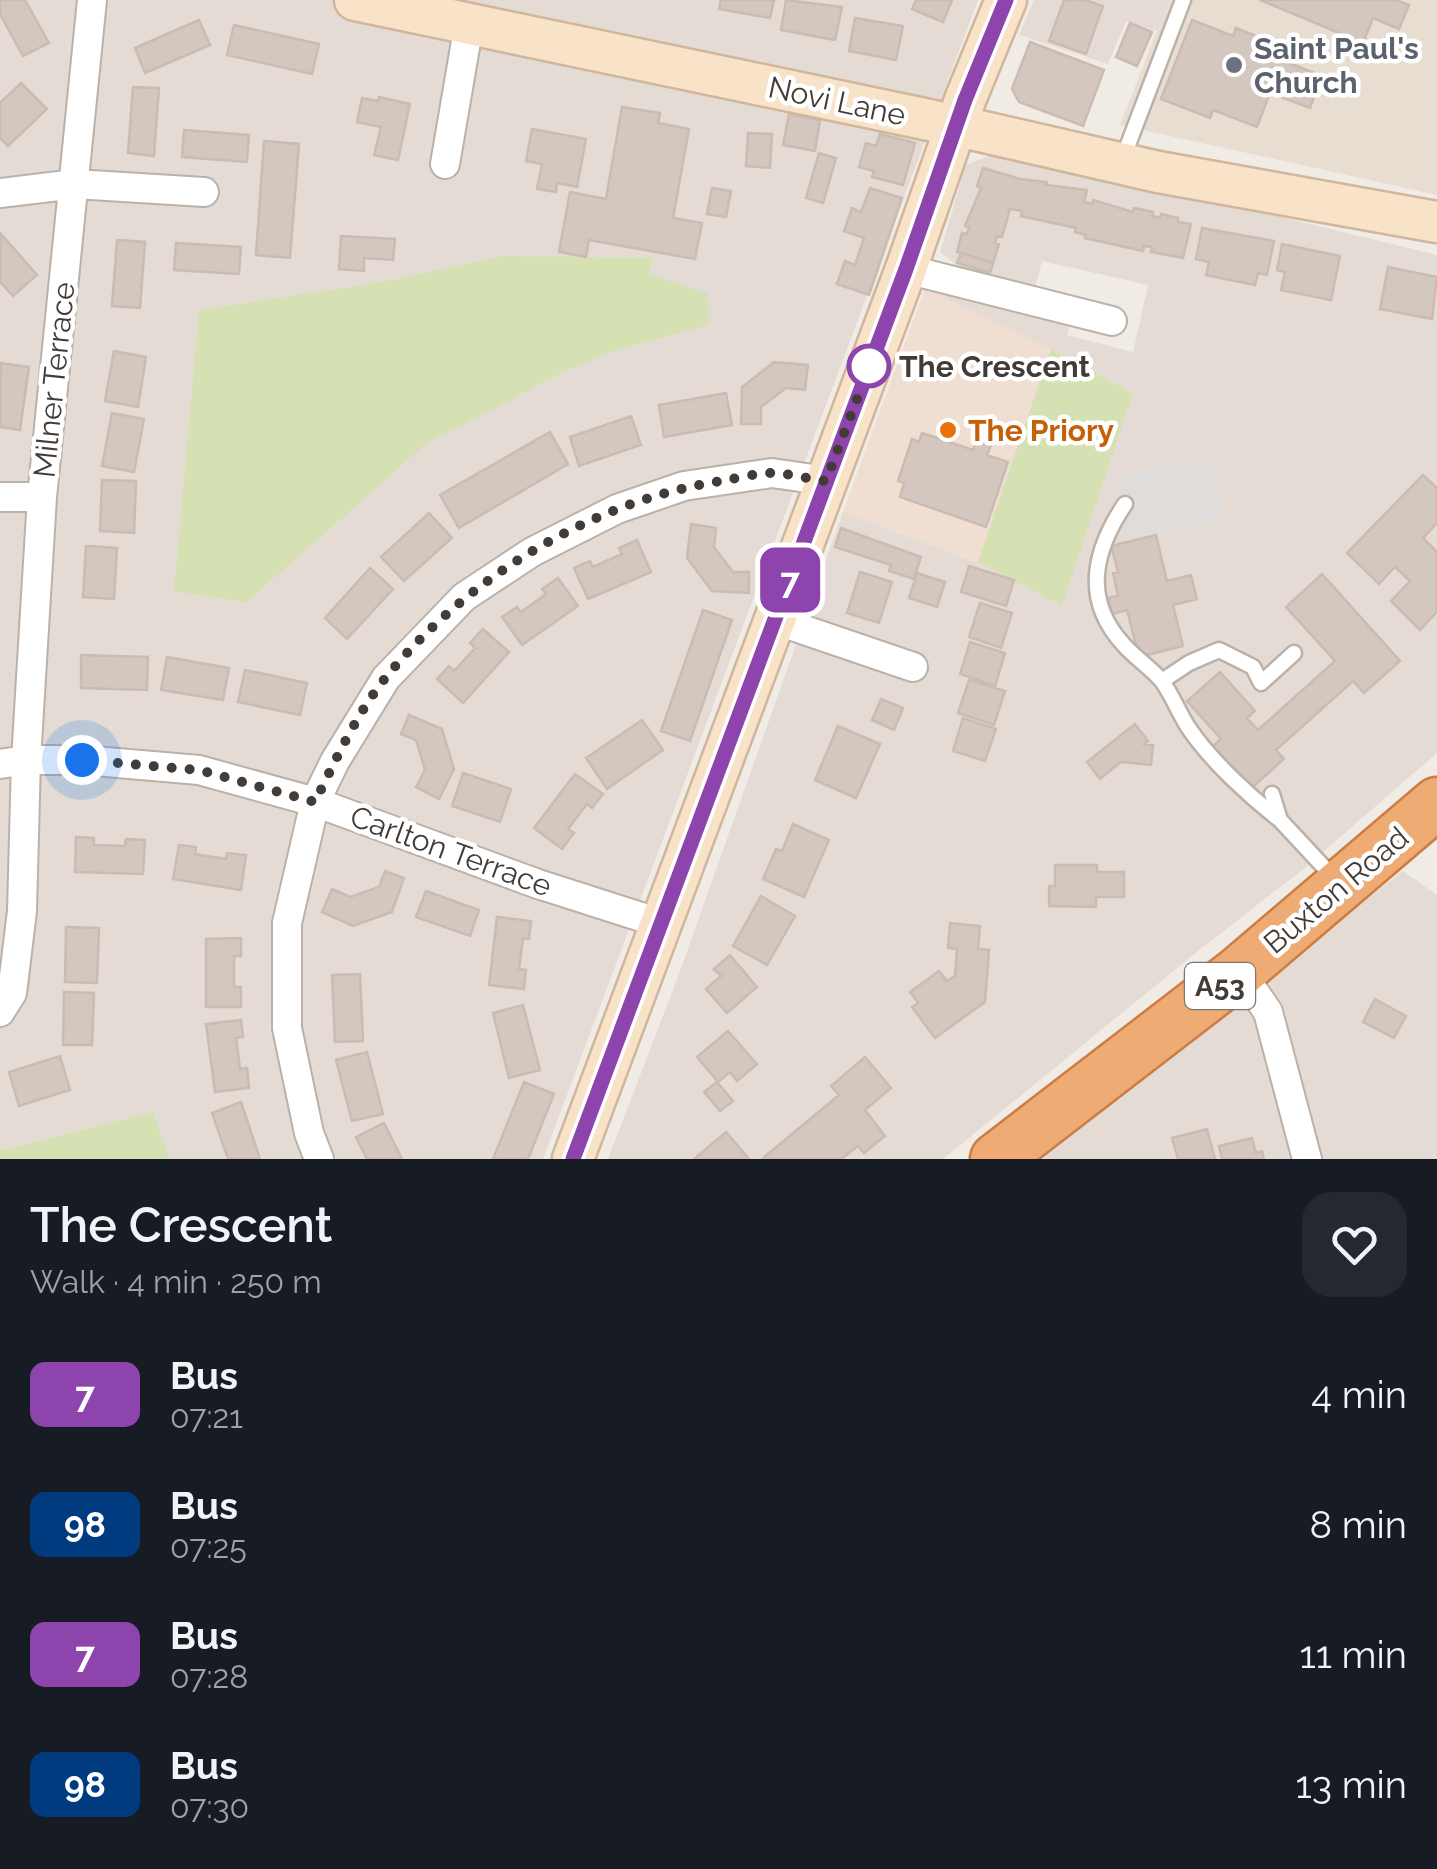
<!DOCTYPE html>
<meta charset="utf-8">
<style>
body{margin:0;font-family:Raleway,sans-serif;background:#242831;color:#f1f3f6;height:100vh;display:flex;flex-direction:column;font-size:38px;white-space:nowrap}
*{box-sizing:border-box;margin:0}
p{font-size:32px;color:#9ea1a6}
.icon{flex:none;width:55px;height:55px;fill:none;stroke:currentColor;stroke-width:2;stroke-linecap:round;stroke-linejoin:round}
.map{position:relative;height:1159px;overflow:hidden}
.sheet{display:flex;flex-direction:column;background:#171b24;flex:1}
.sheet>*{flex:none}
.badge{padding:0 20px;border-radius:15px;font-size:35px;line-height:65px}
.you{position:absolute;width:50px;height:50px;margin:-25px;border:8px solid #fff;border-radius:50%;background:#1a73e8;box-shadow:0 0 0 15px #1a73e833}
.map>.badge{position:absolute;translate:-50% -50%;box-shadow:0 0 0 5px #fff}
.round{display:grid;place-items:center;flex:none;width:105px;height:105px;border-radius:30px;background:#242831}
.head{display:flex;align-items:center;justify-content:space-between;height:170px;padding:0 30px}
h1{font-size:48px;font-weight:600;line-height:75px}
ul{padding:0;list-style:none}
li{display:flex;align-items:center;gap:30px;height:130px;padding:0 30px}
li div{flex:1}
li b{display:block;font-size:38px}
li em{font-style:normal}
li .badge{min-width:110px;font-weight:700;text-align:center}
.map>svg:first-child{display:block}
.residential{fill:#e4dcd4}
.commercial{fill:#f1ded3}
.education{fill:#e8ddd1}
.green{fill:#d6e1b3}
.parking{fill:#dfdcda}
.building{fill:#d4c7bf;stroke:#cbbbb0;stroke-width:2.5}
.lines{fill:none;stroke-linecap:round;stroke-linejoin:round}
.lane-casing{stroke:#bbb1a9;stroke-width:19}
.street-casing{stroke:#bbb1a9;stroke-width:32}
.secondary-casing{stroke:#cfb69c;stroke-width:45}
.highway-casing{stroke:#cb7d45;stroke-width:55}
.lane{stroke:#fff;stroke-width:14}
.street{stroke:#fff;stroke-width:28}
.secondary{stroke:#f8e2c8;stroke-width:40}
.highway{stroke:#eeab74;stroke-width:50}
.line-casing{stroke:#fff;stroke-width:22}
.line{stroke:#8e44ad;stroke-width:15}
.walk{stroke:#433b36;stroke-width:10;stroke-dasharray:0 18}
.worship-dot{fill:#6b7280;stroke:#fff;stroke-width:4}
.stop-dot{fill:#fff;stroke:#8e44ad;stroke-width:5}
.food-dot{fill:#e8710a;stroke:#fff;stroke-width:4}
.labels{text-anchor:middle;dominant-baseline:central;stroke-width:9;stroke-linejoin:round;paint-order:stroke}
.shield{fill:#fff;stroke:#7b7672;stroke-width:2.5}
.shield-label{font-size:28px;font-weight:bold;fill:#433b36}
.worship-label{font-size:30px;font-weight:bold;fill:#5b616d;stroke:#fff;text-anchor:start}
.street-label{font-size:30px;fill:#433b36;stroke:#fff}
.stop-label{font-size:30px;font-weight:bold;fill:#433b36;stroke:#fff;text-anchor:start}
.food-label{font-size:30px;font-weight:bold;fill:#c56008;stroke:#fff;text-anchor:start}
</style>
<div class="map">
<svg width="1437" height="1159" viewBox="0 0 1437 1159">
<rect width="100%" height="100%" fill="#f1ebe6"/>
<!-- residential -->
<path class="residential" d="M 0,0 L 978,0 L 543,1159 L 0,1159 Z
M 1034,0 L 1169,0 L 1157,31 L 1126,21 L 1108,64 L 1019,35 Z
M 996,153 L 1204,198 L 1437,255 L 1437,753 L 1301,871 L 1198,951 L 943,1159 L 608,1159 L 679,974 L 843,512 L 977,562 L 925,288 L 1072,318 L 1067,335 L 1133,352 L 1148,285 L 1042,261 L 1035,288 L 962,269 L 940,252 L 966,165 Z
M 1403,871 L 1437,895 L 1437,1159 L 1030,1159 Z"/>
<!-- commercial -->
<path class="commercial" d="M 925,288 L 1051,349 L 978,562 L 843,512 Z"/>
<!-- education -->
<path class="education" d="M 1169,0 L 1437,0 L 1437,195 L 1120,125 Z"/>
<!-- green -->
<path class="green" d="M 503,256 L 653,258 L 649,274 L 708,294 L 709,325 L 613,351 L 560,374 L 427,443 L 247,602 L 174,591 L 199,310 L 382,282 Z
M 1051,349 L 1133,393 L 1062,606 L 978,562 Z
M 153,1112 L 170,1159 L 0,1159 L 0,1151 Z"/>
<!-- parking -->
<path class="parking" d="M 1212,455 L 1227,518 L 1130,540 L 1116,477 Z"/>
<!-- building -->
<path class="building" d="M 0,0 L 25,0 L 49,43 L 23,56 L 0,14 Z
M 721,0 L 774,0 L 770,18 L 719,9 Z
M 786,0 L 842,7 L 835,40 L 781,30 Z
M 916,0 L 952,0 L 943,22 L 912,9 Z
M 1064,0 L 1085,0 L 1103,6 L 1086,54 L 1049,41 Z
M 1260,0 L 1396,0 L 1409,5 L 1399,29 L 1373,18 L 1363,43 Z
M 855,18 L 903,26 L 896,60 L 849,51 Z
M 199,20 L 210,45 L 145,73 L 135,48 Z
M 1192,20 L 1233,36 L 1236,28 L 1271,42 L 1266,54 L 1322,76 L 1310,108 L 1270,93 L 1257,127 L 1213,110 L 1210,118 L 1161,99 Z
M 1130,23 L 1152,32 L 1137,66 L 1116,57 Z
M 234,25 L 319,44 L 312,74 L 227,55 Z
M 1030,42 L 1104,70 L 1083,126 L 1019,102 L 1012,89 Z
M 21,83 L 47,109 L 8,146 L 0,138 L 0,103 Z
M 133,87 L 159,88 L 154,156 L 128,153 Z
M 379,97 L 410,104 L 398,160 L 374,155 L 381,127 L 357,122 L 362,98 L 378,101 Z
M 622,107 L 660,113 L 658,123 L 689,129 L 673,218 L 702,223 L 695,259 L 589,240 L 586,257 L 559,252 L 570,192 L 606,199 Z
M 789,114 L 820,120 L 815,151 L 783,145 Z
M 532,129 L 586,139 L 577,187 L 557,183 L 556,192 L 537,189 L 542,164 L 526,161 Z
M 184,130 L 249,135 L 247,162 L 182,157 Z
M 748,133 L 772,134 L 770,168 L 746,166 Z
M 880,134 L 915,143 L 903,185 L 872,177 L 874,171 L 859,167 L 866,143 L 876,146 Z
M 264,141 L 299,144 L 290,258 L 256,255 Z
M 819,153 L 836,158 L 823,203 L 806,198 Z
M 983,168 L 1020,179 L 1047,182 L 1046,185 L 1087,190 L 1084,202 L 1092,204 L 1093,200 L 1133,212 L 1134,208 L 1153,212 L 1152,216 L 1160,218 L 1161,214 L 1178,218 L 1178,222 L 1191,224 L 1183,258 L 1151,252 L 1152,247 L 1144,246 L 1143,251 L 1085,238 L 1086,235 L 1075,232 L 1076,228 L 1021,216 L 1022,211 L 1010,209 L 1002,237 L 997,236 L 995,243 L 999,244 L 993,263 L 957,252 L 962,233 L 967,234 L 969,227 L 965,226 L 981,188 L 977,186 Z
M 712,188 L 731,191 L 726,217 L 707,214 Z
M 870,188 L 902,198 L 869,295 L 837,284 L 845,261 L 855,265 L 864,238 L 844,231 L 852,208 L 861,212 Z
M 1202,228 L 1274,241 L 1267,275 L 1258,273 L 1255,285 L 1206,275 L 1209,262 L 1196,259 Z
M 1,234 L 37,275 L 13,296 L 0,282 Z
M 341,236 L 395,239 L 393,260 L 364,258 L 364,271 L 339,269 Z
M 117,240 L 145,242 L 140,308 L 112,306 Z
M 176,243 L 241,247 L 239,274 L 174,270 Z
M 1282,244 L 1340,256 L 1331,300 L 1281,290 L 1285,272 L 1277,270 Z
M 961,253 L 993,263 L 990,273 L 957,263 Z
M 1388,267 L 1437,277 L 1432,319 L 1380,309 Z
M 114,351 L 146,357 L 138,407 L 105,401 Z
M 774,362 L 808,365 L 805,390 L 786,388 L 761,407 L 761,424 L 741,424 L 742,387 Z
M 1,363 L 29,367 L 20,430 L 0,427 Z
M 726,393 L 732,425 L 664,437 L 659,405 Z
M 112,413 L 144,419 L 134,472 L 102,466 Z
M 631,416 L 641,445 L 579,466 L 570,437 Z
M 550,432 L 568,464 L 459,528 L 440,495 Z
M 922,433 L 973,450 L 976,441 L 991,445 L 987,455 L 1008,462 L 986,527 L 900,497 L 904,483 L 898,481 L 912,439 L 919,442 Z
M 1423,475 L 1437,488 L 1437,523 L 1423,538 L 1437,552 L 1437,612 L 1420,630 L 1391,601 L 1410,581 L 1395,567 L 1379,584 L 1347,553 Z
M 102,480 L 136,481 L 134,533 L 100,531 Z
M 429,513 L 452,538 L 404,581 L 381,557 Z
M 691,524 L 716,528 L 714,547 L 733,572 L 749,572 L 749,593 L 712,591 L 687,558 Z
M 841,528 L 921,557 L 914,579 L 889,571 L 891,565 L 835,547 Z
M 1156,535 L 1167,581 L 1191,575 L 1197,599 L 1173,605 L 1183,646 L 1139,657 L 1127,610 L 1112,614 L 1108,598 L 1118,596 L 1113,573 L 1118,572 L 1111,546 Z
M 637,540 L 651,572 L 588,599 L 574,568 L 590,561 L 593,567 L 622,554 L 619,548 Z
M 86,546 L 117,548 L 114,599 L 83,597 Z
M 969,566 L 1014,580 L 1006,606 L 961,592 Z
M 370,568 L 393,589 L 347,639 L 325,618 Z
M 860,572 L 892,582 L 879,623 L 847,613 Z
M 917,573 L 945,582 L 937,607 L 909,598 Z
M 1322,574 L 1400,661 L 1364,693 L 1353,681 L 1276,750 L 1284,759 L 1247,792 L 1209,750 L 1221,739 L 1187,701 L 1220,672 L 1255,711 L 1247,718 L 1258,730 L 1335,661 L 1286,607 Z
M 558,578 L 578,606 L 522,645 L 502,617 L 517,607 L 521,612 L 546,594 L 542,589 Z
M 980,603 L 1012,613 L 1001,648 L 969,637 Z
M 703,610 L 732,620 L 690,741 L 661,731 Z
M 483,629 L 509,652 L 463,703 L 437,679 L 449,666 L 454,671 L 475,648 L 470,643 Z
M 970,642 L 1005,653 L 995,686 L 960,674 Z
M 81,655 L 148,657 L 147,690 L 81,688 Z
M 167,657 L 229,668 L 223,700 L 161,690 Z
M 245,670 L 307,683 L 300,715 L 238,702 Z
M 969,680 L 1005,691 L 994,725 L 958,713 Z
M 881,699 L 903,708 L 894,730 L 872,720 Z
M 409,715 L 442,729 L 454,769 L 439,799 L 416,787 L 425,770 L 416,740 L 401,734 Z
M 963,718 L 996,729 L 985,761 L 953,751 Z
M 642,720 L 663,750 L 607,789 L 586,758 Z
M 1135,724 L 1148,741 L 1144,744 L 1153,745 L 1151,765 L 1121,762 L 1100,779 L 1087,762 Z
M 838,726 L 880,744 L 856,798 L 815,780 Z
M 463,773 L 511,789 L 500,822 L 452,806 Z
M 575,774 L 603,794 L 592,808 L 587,804 L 568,829 L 574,833 L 562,849 L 534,828 Z
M 793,824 L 829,840 L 804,897 L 763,879 L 776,849 L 782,851 Z
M 76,837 L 94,838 L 94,845 L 125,846 L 126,839 L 145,840 L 143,874 L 75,872 Z
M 179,845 L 196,847 L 195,854 L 226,859 L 227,853 L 246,855 L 241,890 L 173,879 Z
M 1055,865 L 1097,865 L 1097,872 L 1124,872 L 1124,897 L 1096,897 L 1096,907 L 1049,906 L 1049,886 L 1055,886 Z
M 385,871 L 404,878 L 392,912 L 353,926 L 322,912 L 332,889 L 350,897 L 379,887 Z
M 426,891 L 479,910 L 470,936 L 416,917 Z
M 761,896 L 795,916 L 767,965 L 733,946 Z
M 497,917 L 531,921 L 529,939 L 523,938 L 519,969 L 526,970 L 524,989 L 489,985 Z
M 950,923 L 980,926 L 978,949 L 989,950 L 985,1002 L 935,1038 L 912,1007 L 918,1003 L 910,992 L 939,971 L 947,981 L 955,976 L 957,949 L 948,948 Z
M 66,927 L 99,928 L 97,983 L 65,982 Z
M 241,938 L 241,956 L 234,956 L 234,987 L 241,987 L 241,1007 L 206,1007 L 206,939 Z
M 730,955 L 757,987 L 727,1013 L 706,989 L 721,976 L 714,969 Z
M 360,974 L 363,1041 L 335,1042 L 332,975 Z
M 64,992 L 94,993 L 92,1045 L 63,1045 Z
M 1375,999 L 1406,1016 L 1394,1038 L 1363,1022 Z
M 523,1005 L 540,1070 L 509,1078 L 493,1013 Z
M 241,1020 L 243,1037 L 236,1038 L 240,1069 L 247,1068 L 249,1088 L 215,1092 L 206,1024 Z
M 728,1031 L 757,1064 L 737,1081 L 730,1072 L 718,1082 L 697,1057 Z
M 367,1052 L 383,1114 L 352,1121 L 336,1060 Z
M 60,1056 L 70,1090 L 19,1106 L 9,1072 Z
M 865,1057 L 891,1088 L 865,1110 L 885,1136 L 864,1153 L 858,1146 L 841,1159 L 762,1159 L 839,1095 L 831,1086 Z
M 524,1082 L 554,1094 L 528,1159 L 493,1159 Z
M 717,1082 L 733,1101 L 720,1111 L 704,1092 Z
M 241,1102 L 260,1159 L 228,1159 L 212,1113 Z
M 384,1123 L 402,1159 L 367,1159 L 356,1137 Z
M 1207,1129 L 1215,1159 L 1178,1159 L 1172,1138 Z
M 726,1132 L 749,1159 L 694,1159 Z
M 1252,1138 L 1256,1153 L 1262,1151 L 1264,1159 L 1222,1159 L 1219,1146 Z"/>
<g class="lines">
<!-- lane casing -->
<g class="lane-casing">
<path id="lane" d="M 1123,158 L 1183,0
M 1125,504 C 1094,550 1082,599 1123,644 C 1134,657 1150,667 1162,681 C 1172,695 1179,713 1188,727 C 1210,760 1249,796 1280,820
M 1162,681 L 1189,663 L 1219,650 L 1253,667 L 1261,683 L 1294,653
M 1272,794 L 1280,820 L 1334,878"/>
</g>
<!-- street casing -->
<g class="street-casing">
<path id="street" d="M 445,164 L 469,24
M 0,193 L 75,184 L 204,192
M 906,269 L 1112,321
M 0,497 L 42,497
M 775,620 L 913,667
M 0,764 L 26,760 L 83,760 L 199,770 L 315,802 L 538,884 L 663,924
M 1240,971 L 1268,1012 L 1307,1159
M 0,1012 L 12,993 L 22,911 L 26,760 L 42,497 L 92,0
M 319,1159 L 309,1133 L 287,1028 L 287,923 L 315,802 L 335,761 L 386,678 L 464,597 L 532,552 L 617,509 L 684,486 L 772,473 L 827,481"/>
</g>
<!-- secondary casing -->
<g class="secondary-casing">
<path id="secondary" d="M 355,0 L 958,126 L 1158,172 L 1437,222
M 573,1159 L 906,269 L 965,100 L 1006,0"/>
</g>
<!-- highway casing -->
<g class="highway-casing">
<path id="highway" d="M 996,1159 L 1240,971 L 1437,803"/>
</g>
<!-- lane -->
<use href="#lane" class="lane"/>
<!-- street -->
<use href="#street" class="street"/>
<!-- secondary -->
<use href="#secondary" class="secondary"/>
<!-- highway -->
<use href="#highway" class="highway"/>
</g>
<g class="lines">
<!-- line casing -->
<g class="line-casing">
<path id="line" d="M 573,1159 L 906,269 L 965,100 L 1006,0"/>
</g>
<!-- line -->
<use href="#line" class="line"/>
<!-- walk -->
<path class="walk" d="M 82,760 L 199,770 L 315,802 C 335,761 358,711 387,676 C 469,576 593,501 721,481 C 738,478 757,473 774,473 C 791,474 809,479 826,481 L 874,354 L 869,366"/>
</g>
<!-- markers -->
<circle class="worship-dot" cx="1234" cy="65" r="10"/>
<circle class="stop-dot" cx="869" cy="366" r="20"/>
<circle class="food-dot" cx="948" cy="430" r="10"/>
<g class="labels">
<!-- shield labels -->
<rect class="shield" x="1185" y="963" width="70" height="46" rx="8"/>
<g class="shield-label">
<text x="1220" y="986">A53</text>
</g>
<!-- worship labels -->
<g class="worship-label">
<text x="1254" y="48">Saint Paul's<tspan x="1254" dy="34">Church</tspan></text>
</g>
<!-- street labels -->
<g class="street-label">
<text transform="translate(837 101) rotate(12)">Novi Lane</text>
<text transform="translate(54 380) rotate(-84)">Milner Terrace</text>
<text transform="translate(451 851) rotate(20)">Carlton Terrace</text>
<text transform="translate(1336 890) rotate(-40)">Buxton Road</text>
</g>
<!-- stop labels -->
<g class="stop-label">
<text x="899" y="366">The Crescent</text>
</g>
<!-- food labels -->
<g class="food-label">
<text x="968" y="430">The Priory</text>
</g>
</g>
</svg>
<div class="you" style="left:82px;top:760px"></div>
<b class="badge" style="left:790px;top:580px;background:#8e44ad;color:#fff">7</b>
</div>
<section class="sheet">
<div class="head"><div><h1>The Crescent</h1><p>Walk · 4 min · 250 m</p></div><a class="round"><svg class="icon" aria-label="heart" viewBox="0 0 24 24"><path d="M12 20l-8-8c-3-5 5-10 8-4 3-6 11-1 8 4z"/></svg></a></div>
<ul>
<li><span class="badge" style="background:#8e44ad;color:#fff">7</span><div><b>Bus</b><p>07:21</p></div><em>4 min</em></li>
<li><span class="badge" style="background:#003b80;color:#fff">98</span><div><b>Bus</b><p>07:25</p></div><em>8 min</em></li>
<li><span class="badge" style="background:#8e44ad;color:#fff">7</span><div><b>Bus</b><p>07:28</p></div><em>11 min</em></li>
<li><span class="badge" style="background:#003b80;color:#fff">98</span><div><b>Bus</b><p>07:30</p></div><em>13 min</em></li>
</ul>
</section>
